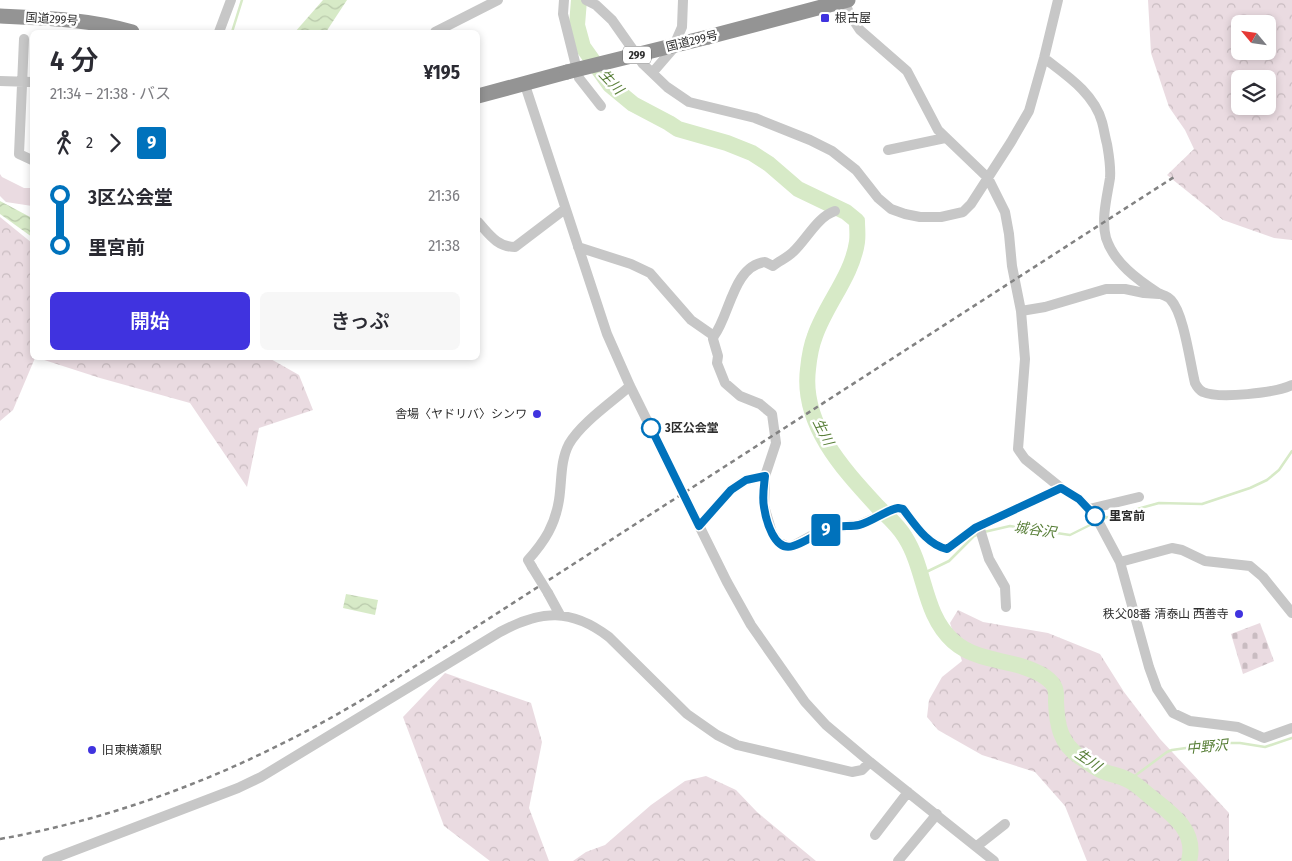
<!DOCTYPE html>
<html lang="ja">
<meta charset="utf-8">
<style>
body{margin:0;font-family:"Fira Sans Condensed","Noto Sans JP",sans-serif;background:#f7f7f7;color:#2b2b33;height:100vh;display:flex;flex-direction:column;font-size:19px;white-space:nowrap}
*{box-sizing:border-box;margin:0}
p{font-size:16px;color:#7c7c81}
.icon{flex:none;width:28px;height:28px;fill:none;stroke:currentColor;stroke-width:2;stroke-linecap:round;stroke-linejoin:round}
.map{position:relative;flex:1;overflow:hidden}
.details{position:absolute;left:30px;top:30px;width:450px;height:330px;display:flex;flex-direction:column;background:#fff;border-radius:8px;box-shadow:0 2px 8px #0003}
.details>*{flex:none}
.badge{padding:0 10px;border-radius:4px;font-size:18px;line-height:32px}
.needle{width:32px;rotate:299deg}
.fabs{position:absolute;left:1231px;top:15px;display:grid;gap:10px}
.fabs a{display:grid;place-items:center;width:45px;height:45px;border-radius:8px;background:#fff;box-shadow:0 2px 8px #0003;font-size:25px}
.map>.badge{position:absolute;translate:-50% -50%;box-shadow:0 0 0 2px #fff}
.legs{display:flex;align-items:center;gap:8px;height:55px;padding:0 20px;font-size:16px}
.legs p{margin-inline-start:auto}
.overview{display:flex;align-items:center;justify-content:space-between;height:85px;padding:0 20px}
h1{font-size:28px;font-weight:600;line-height:38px}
.button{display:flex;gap:10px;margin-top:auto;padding:10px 20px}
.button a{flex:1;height:58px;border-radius:8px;background:#4033df;color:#fff;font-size:20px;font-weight:600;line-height:58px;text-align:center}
.button a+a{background:#f7f7f7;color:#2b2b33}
ul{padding:0 20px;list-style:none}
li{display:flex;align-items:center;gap:18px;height:50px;font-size:19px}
li i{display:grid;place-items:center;width:8px;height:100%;margin:0 6px;background:currentColor}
li i::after{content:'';width:12px;height:12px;margin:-6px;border:4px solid;border-radius:50%;background:#fff}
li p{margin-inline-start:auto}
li:first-child i{background:linear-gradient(#0000 50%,currentColor 0)}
li:last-child i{background:linear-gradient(currentColor 50%,#0000 0)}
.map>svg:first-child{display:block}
.green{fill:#eadbe1}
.forest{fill:url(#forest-crowns);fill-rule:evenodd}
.cemetery{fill:url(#cemetery-stones)}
.water{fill:url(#water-waves)}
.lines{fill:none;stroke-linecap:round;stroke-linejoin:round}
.stream{stroke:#d7eac7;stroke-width:2.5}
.river{stroke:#d7eac7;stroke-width:16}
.minor{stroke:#c7c7c7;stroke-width:10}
.highway{stroke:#949494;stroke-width:15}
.rail{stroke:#828282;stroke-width:2.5;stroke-dasharray:5 4;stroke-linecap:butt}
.minor-bridge{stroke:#c7c7c7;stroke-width:10}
.highway-bridge{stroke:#949494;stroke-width:15}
.line-1-casing{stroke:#fff;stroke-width:11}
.line-1{stroke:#0072bc;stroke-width:8}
.poi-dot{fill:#4033df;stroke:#fff;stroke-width:2}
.stop-1-dot{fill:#fff;stroke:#0072bc;stroke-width:2.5}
.labels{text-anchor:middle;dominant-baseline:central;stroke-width:5;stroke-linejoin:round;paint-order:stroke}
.shield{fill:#fff;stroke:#6c6c6c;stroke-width:1}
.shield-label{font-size:11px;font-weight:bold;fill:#2d2d2d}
.poi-label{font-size:12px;fill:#2d2d2d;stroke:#fff;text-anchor:start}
.street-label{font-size:12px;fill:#2d2d2d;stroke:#fff}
.stop-label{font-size:12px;font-weight:bold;fill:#2d2d2d;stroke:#fff;text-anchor:start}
.water-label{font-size:14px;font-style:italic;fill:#5a803a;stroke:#fff}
</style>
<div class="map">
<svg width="1292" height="861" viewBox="0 0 1292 861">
<defs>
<pattern id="forest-crowns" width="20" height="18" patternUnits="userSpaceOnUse" patternTransform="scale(1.25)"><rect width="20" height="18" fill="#eadbe1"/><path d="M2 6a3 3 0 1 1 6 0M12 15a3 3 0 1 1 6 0" fill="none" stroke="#c9bcc1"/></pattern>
<pattern id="cemetery-stones" width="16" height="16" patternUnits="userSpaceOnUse" patternTransform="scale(1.25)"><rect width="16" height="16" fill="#eadbe1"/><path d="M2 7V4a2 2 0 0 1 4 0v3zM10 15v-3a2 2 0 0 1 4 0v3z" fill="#c9bcc1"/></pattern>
<pattern id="water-waves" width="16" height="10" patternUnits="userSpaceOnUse" patternTransform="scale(1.25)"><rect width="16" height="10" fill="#d7eac7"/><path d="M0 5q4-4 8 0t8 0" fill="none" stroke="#b9c9ab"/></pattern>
</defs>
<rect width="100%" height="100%" fill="#fff"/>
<!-- green -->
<path class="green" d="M 0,174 L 2,177 L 24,188 L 32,188 L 32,206 L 6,202 L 0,196 Z"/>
<!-- forest -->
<path class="forest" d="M 1148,0 L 1292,0 L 1292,240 L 1274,238 L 1223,220 L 1167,175 L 1194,149 L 1185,130 L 1169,107 L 1151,53 ZM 1240,24 L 1268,24 L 1268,51 L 1240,51 ZM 1240,79 L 1268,79 L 1268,106 L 1240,106 Z
M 0,217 L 32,243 L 32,358 L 35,358 L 13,410 L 0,421 Z
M 38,358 L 269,358 L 299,375 L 313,410 L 259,428 L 247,487 L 190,403 L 100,378 Z
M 958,610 L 983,622 L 1048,633 L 1100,654 L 1124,692 L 1160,739 L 1229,813 L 1229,861 L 1087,861 L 1065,806 L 1035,772 L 982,755 L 938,730 L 927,717 L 929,700 L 942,677 L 962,661 L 950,623 Z
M 445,673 L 531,703 L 542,742 L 529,808 L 549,861 L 490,861 L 444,826 L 403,717 Z
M 706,776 L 736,790 L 757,812 L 816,861 L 573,861 L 586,852 L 605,845 L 651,805 L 685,781 Z"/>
<!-- cemetery -->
<path class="cemetery" d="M 1260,623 L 1274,661 L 1243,674 L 1231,634 Z"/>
<!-- water -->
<path class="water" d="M 323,0 L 347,0 L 326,32 L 295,32 Z
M 0,201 L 32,218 L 32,237 L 0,214 Z
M 346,594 L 378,600 L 375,615 L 343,608 Z"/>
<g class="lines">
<!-- stream -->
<path class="stream" d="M 232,32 L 242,0
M 1101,519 L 1159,503 L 1202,504 L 1250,488 L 1267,480 L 1279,470 L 1292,451
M 984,532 L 1010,526 L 1070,535 L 1096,522
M 920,575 L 949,561 L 974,536 L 979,534
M 1131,781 L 1136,775 L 1167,752 L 1172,750 L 1221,743 L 1240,743 L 1265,747 L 1292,738"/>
<!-- river -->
<path class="river" d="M 579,0 L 577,25 L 583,47 L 610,85 L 633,104 L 669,123 L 678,129 L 727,143 L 752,153 L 769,164 L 798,189 L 846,212 L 857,221 C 857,228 858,235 857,242 C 852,276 826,304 815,336 C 811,346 809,359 808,369 C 801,424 843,469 877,506 C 886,515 898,525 905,537 C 926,570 923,614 953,641 C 979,664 1014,658 1042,675 C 1046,677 1052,682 1054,686 C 1057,691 1056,697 1056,702 C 1057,725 1060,743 1080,757 C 1088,762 1096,769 1105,772 C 1113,775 1121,776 1128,780 C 1137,784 1144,792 1152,798 C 1172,814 1197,831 1189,861"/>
<!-- minor -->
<path class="minor" d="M 564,0 L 563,14 L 579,78 L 601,106
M 586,0 L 596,5 L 612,20 L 643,64 L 667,87 L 689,102 L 755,118 L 810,140 L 832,151 L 856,170 L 878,198 L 891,209 L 905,214 L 920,217 L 941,217 L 963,212 L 971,204 L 1011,142 L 1029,111 L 1044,58 L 1058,0
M 844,1 L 850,15 L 860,30 L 907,71 L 938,130 L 988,178 L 1005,212 L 1009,234 L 1012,266 L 1021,311 L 1025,359 L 1018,449 L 1025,459 L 1061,488 L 1079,499 L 1096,517 L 1120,562 L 1149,667 L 1157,689 L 1173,713 L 1190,721 L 1238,727 L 1264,738 L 1292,728
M 219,32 L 231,0
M 435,32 L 498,0
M 24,39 L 19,154 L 32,160
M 1044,58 C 1066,75 1094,93 1102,122 C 1104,129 1105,137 1107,144 C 1109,156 1111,166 1110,178 C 1107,197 1101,219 1106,238 C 1114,263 1138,280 1158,293 C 1162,295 1168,296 1171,300 C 1184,314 1190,363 1195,383 C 1197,387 1199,390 1203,392 C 1219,399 1276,393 1292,385
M 653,72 L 672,50 L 682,27 L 683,0
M 0,81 L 32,82
M 524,82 L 607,334 L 630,386 L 727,582 L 751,625 L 805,702 L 826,725 L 870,762 L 994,861
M 888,150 L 945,138
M 478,222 C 489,234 497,247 515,247 L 565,209
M 578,247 L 631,264 L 650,273 L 691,320 L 714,336 L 713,339 L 718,356 L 717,363 L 725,383 L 740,396 L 760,404 L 772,414 L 776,443 L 765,476 L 764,506 L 772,533 L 778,542 L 788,547 L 793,546 L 813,535 L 833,527 L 859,525 L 897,508 L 903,509 C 914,523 927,545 947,549 L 975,528 L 1061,488
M 1021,311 L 1045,307 L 1106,289 L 1125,289 L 1144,293 L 1159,294
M 714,336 C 730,315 733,266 765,262 L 773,266 C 779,261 787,258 793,252 C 807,239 817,217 835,211
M 1089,509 L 1139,497
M 699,526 L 731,490 L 746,480 L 765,476
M 979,526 L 989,559 L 1005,587 L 1006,607
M 1120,562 L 1172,548 L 1182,550 L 1205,561 L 1250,566 L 1263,577 L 1292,613
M 532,567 L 528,560 C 545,541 555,525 559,500 C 562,481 560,461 569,444 C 581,423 612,402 630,386
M 548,593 L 560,615
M 875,835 L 908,792
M 977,846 L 1005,824
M 47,861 L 238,788 L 261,777 L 500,632 C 541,610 571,608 609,637 L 687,714 L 717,735 L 737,745 L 852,772 L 862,770 L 870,762
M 898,861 L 937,814"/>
<!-- highway -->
<path class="highway" d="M 0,16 C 45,18 89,19 132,32
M 708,37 L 848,0
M 478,96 L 567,72"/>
<!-- rail -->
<path class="rail" d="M 0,839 C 134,815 259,763 375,692 L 1174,177"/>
<!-- minor-bridge -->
<path class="minor-bridge" d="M 532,567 L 548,593"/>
<!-- highway-bridge -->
<path class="highway-bridge" d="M 567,72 L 708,37"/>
</g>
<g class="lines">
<!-- line-1 casing -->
<g class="line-1-casing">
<path id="line-1" d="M 651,428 L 699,526 L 731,490 L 746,480 L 765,476 C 764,486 762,497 764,507 C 766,520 774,552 793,546 C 806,542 818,532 832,528 C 840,525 850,527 859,525 C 872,522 884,511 898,508 L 903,509 C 914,523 927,545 947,549 L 975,528 L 1061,488 L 1079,499 L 1095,516"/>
</g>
<!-- line-1 -->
<use href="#line-1" class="line-1"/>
</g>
<!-- markers -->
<g class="poi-dot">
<rect x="820" y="13" width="10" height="10" rx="2.5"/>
<circle cx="537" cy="414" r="5"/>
<circle cx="1239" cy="614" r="5"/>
<circle cx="92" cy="750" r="5"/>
</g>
<g class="stop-1-dot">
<circle cx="651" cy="428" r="9"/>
<circle cx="1095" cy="516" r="9"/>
</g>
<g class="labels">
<!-- shield labels -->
<rect class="shield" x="623" y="46.5" width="28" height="17" rx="4"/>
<g class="shield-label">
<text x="637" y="55">299</text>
</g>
<!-- poi labels -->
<g class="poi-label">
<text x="835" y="18">根古屋</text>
<text x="527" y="414" text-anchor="end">舎場〈ヤドリバ〉シンワ</text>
<text x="1229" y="614" text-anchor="end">秩父08番 清泰山 西善寺</text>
<text x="102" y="750">旧東横瀬駅</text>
</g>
<!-- street labels -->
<g class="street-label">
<text transform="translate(52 19) rotate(4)">国道299号</text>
<text transform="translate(692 41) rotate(-14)">国道299号</text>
</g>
<!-- stop labels -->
<g class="stop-label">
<text x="665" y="428">3区公会堂</text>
<text x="1109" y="516">里宮前</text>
</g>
<!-- water labels -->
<g class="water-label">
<text transform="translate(611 82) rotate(47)">生川</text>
<text transform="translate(823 432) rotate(63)">生川</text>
<text transform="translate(1035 530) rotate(8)">城谷沢</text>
<text transform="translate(1207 747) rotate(-5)">中野沢</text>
<text transform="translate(1088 760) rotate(35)">生川</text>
</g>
</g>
</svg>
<div class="fabs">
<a><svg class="needle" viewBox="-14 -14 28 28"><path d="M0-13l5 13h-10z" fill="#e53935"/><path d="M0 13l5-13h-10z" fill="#7c7c81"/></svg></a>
<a><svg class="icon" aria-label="layers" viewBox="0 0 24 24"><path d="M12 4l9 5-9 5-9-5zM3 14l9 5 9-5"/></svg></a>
</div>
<b class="badge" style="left:826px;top:530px;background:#0072bc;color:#fff">9</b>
<section class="details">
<div class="overview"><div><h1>4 分</h1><p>21:34 – 21:38 · バス</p></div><b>¥195</b></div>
<div class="legs"><svg class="icon" aria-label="walk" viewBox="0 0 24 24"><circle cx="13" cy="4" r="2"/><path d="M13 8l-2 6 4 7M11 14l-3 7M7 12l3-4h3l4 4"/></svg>2<svg class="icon" aria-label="forward" viewBox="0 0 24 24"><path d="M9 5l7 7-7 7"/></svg><b class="badge" style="background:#0072bc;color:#fff">9</b></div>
<ul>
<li><i style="color:#0072bc"></i><b>3区公会堂</b><p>21:36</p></li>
<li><i style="color:#0072bc"></i><b>里宮前</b><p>21:38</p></li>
</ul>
<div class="button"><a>開始</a><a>きっぷ</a></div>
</section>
</div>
